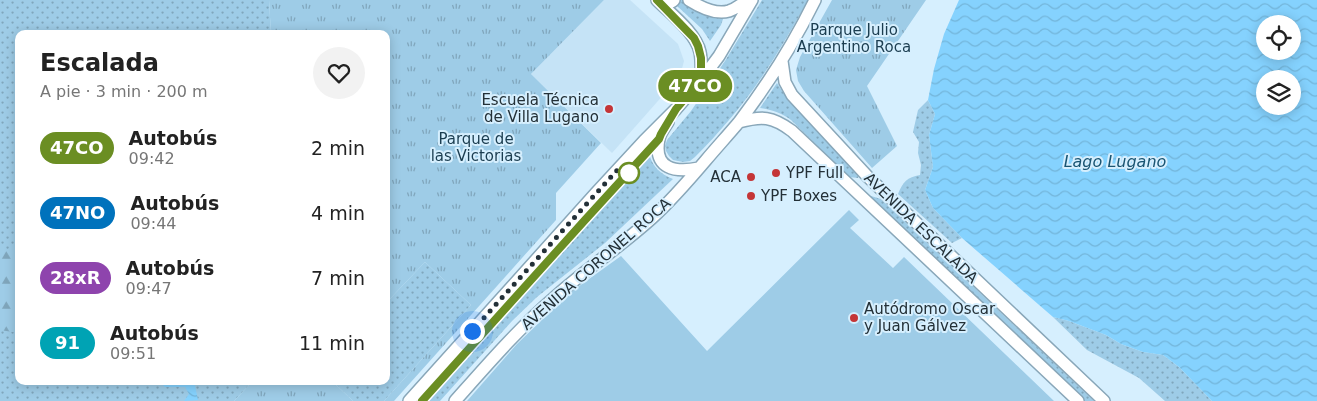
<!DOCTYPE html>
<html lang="es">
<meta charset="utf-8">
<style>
body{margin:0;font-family:"DejaVu Sans",sans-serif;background:#f2f2f2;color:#222;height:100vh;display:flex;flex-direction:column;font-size:19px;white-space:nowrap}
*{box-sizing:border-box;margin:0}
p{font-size:16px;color:#767676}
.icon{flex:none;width:28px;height:28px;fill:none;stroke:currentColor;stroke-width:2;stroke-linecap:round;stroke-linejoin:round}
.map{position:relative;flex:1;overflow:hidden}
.panel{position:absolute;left:15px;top:30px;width:375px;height:355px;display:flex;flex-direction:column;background:#fff;border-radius:10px;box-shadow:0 2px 12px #0003}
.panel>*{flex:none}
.badge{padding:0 10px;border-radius:16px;font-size:18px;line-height:32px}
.controls{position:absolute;left:1256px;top:15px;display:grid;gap:10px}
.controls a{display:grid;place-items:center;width:45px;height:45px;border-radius:50%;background:#fff;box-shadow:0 2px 12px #0003;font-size:25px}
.you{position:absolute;width:25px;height:25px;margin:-12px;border:4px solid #fff;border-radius:50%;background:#1a73e8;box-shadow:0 0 0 8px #1a73e833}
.map>.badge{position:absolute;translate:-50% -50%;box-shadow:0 0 0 2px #fff}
.round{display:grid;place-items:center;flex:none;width:52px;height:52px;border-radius:26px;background:#f2f2f2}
.headline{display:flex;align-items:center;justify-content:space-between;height:85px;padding:0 25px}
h1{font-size:24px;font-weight:600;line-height:38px}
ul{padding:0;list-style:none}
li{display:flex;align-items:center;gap:15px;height:65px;padding:0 25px}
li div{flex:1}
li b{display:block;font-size:19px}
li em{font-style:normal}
li .badge{min-width:55px;font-weight:700;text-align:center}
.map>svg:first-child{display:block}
.built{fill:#c5e3f6}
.grass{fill:url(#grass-dots)}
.forest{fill:url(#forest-firs)}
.park{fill:url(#park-tufts)}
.pitch{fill:#9ecce7}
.water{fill:url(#water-waves);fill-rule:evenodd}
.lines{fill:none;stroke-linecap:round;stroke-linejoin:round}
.secondary-casing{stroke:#89a7b9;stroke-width:14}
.secondary{stroke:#fff;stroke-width:11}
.line-casing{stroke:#fff;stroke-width:11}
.line{stroke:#6b8e23;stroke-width:8}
.walk{stroke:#233037;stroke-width:5;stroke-dasharray:0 9}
.poi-dot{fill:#c43537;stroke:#d6effe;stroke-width:2}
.stop-dot{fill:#fff;stroke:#6b8e23;stroke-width:2.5}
.labels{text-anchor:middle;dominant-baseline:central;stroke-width:4;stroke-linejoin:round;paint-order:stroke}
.park-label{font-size:15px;fill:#1b3d50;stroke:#d6effe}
.poi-label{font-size:15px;fill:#233037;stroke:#d6effe;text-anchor:start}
.street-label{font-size:15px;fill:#233037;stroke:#d6effe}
.water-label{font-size:16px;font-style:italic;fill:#195472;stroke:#d6effe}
</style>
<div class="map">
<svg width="1317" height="401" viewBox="0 0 1317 401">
<defs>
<pattern id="grass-dots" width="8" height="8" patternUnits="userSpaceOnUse" patternTransform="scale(1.25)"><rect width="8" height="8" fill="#9ecce7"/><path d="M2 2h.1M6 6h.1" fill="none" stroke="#80a6bc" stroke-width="1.8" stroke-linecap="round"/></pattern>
<pattern id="forest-firs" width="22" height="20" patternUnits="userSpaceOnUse" patternTransform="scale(1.25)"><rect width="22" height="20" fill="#9ecce7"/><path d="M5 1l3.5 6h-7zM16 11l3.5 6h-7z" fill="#80a6bc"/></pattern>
<pattern id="park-tufts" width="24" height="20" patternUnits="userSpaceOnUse" patternTransform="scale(1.25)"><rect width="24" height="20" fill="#9ecce7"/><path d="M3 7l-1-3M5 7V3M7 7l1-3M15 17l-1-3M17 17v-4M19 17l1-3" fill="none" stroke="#80a6bc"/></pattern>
<pattern id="water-waves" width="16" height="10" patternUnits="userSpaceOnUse" patternTransform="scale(1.25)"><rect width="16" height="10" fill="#85d2fe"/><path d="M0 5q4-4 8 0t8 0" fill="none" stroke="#73b5da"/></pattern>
</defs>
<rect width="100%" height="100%" fill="#d6effe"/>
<!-- built -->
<path class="built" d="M 604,0 L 630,0 L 678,44 L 684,61 L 680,76 L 612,153 L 531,74 Z"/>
<!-- grass -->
<path class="grass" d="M 0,0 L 269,0 L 271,34 L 19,34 L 19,381 L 253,381 L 234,401 L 0,401 Z
M 680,0 L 685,0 L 700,13 L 724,16 L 721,25 L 710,41 L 702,29 L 676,5 Z
M 762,0 L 808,0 C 785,42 760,84 729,120 C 718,133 707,145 695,157 L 690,161 L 683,162 L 673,160 L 669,156 L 666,151 L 665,146 L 667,140 L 691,111 L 725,61 Z
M 777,83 L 782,91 L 791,102 L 859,175 L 858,178 L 849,177 L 791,120 C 781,113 772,110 760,108 Z
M 928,100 L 935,114 L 929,135 L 933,167 L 925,190 L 933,208 L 962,238 L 952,243 L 898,194 C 903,182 907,177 920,175 L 921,165 L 918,153 L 919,142 L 913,132 L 918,110 Z
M 649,154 C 653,167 660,174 673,179 L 605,243 L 537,297 L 512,321 L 440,401 L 426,401 Z
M 871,196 L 881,199 L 1094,401 L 1085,401 L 870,198 Z
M 425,262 L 471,305 L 384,401 L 353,401 L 332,381 L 386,381 L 386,303 Z
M 1053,317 L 1069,321 L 1106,335 L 1121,344 L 1143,352 L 1163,355 L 1179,367 L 1212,401 L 1165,401 L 1139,378 L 1087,350 Z"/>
<!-- forest -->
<path class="forest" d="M 0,248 L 19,251 L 19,333 L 0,330 Z"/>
<!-- park -->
<path class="park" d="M 269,0 L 604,0 L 531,74 L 601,143 L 556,193 L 556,220 L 394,401 L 384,401 L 471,305 L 425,262 L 386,303 L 386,34 L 271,34 Z
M 832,0 L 926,0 L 867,86 L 897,146 L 872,168 L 804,91 L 798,81 L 796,70 L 800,57 Z
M 253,381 L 332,381 L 353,401 L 234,401 Z"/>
<!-- pitch -->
<path class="pitch" d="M 849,210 L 859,220 L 850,228 L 893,268 L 904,257 L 1054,401 L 467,401 L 517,344 L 571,292 L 621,256 L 707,351 Z"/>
<!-- water -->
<path class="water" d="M 959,0 L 1317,0 L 1317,401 L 1212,401 L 1179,367 L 1163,355 L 1143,352 L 1121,344 L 1106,335 L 1069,321 L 1053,317 L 962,238 L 933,208 L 925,190 L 933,167 L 929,135 L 935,114 L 928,100 L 934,69 L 944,34 ZM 1265,24 L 1292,24 L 1292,51 L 1265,51 ZM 1265,79 L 1292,79 L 1292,106 L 1265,106 Z
M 158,381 L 194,381 L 198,400 L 184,401 L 189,394 L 185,387 L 165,387 Z"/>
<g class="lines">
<!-- secondary casing -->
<g class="secondary-casing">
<path id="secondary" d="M 657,0 C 671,14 696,33 700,52 C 702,61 701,71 701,80
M 664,0 C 668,3 671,3 674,0
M 689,0 C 700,7 716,15 729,11 C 735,9 742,4 747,0
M 782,61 L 785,82 L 792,95 L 868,177 L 1104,401
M 668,122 C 665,127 660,133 659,139 C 653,169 675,173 699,168
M 739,122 C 762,116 772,116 792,131 L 1078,401
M 409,401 L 596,193 L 644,141 L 676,109 L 701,80 L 719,56 L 752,0
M 455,401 C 487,365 518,329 555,297 C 586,269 621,246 652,218 C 672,200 689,180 706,160 C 717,147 728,135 739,122 C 768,84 794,43 815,0"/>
</g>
<!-- secondary -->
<use href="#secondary" class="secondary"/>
</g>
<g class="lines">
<!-- line casing -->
<g class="line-casing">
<path id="line" d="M 422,401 L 585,220 L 659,139 L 661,134 L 676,109 L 701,80 L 701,58 L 698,46 L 694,38 L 657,0"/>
</g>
<!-- line -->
<use href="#line" class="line"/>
<!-- walk -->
<path class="walk" d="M 472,331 L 620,167 L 629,173"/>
</g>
<!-- markers -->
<g class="poi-dot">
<circle cx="609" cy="109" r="5"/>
<circle cx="776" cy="173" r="5"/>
<circle cx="751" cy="177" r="5"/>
<circle cx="751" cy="196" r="5"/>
<circle cx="854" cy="318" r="5"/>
</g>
<circle class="stop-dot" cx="629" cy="173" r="10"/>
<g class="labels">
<!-- park labels -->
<g class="park-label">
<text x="854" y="30">Parque Julio<tspan x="854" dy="17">Argentino Roca</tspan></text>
<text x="476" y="139">Parque de<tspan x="476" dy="17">las Victorias</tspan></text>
</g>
<!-- poi labels -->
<g class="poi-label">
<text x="599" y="100" text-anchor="end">Escuela Técnica<tspan x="599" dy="17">de Villa Lugano</tspan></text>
<text x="786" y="173">YPF Full</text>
<text x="741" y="177" text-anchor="end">ACA</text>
<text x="761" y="196">YPF Boxes</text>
<text x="864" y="309">Autódromo Oscar<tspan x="864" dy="17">y Juan Gálvez</tspan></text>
</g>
<!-- street labels -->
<g class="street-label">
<text transform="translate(921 228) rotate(44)">AVENIDA ESCALADA</text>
<text transform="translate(596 264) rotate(-41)">AVENIDA CORONEL ROCA</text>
</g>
<!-- water labels -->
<g class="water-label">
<text x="1115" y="161">Lago Lugano</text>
</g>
</g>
</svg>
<div class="controls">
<a><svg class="icon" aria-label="locate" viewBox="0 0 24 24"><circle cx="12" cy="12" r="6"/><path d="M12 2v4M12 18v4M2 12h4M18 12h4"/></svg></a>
<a><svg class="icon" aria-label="layers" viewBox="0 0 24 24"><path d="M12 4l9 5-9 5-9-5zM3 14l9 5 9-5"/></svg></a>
</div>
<div class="you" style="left:472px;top:331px"></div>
<b class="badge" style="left:695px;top:86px;background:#6b8e23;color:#fff">47CO</b>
<section class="panel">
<div class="headline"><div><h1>Escalada</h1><p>A pie · 3 min · 200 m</p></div><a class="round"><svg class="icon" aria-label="heart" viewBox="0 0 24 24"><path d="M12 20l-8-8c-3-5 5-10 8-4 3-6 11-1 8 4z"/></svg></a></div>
<ul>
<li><span class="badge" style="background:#6b8e23;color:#fff">47CO</span><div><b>Autobús</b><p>09:42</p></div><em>2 min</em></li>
<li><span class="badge" style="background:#0072bc;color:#fff">47NO</span><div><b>Autobús</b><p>09:44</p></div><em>4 min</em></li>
<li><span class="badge" style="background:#8e44ad;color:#fff">28xR</span><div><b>Autobús</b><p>09:47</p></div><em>7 min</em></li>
<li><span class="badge" style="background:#00a3b4;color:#fff">91</span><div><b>Autobús</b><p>09:51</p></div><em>11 min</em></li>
</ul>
</section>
</div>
